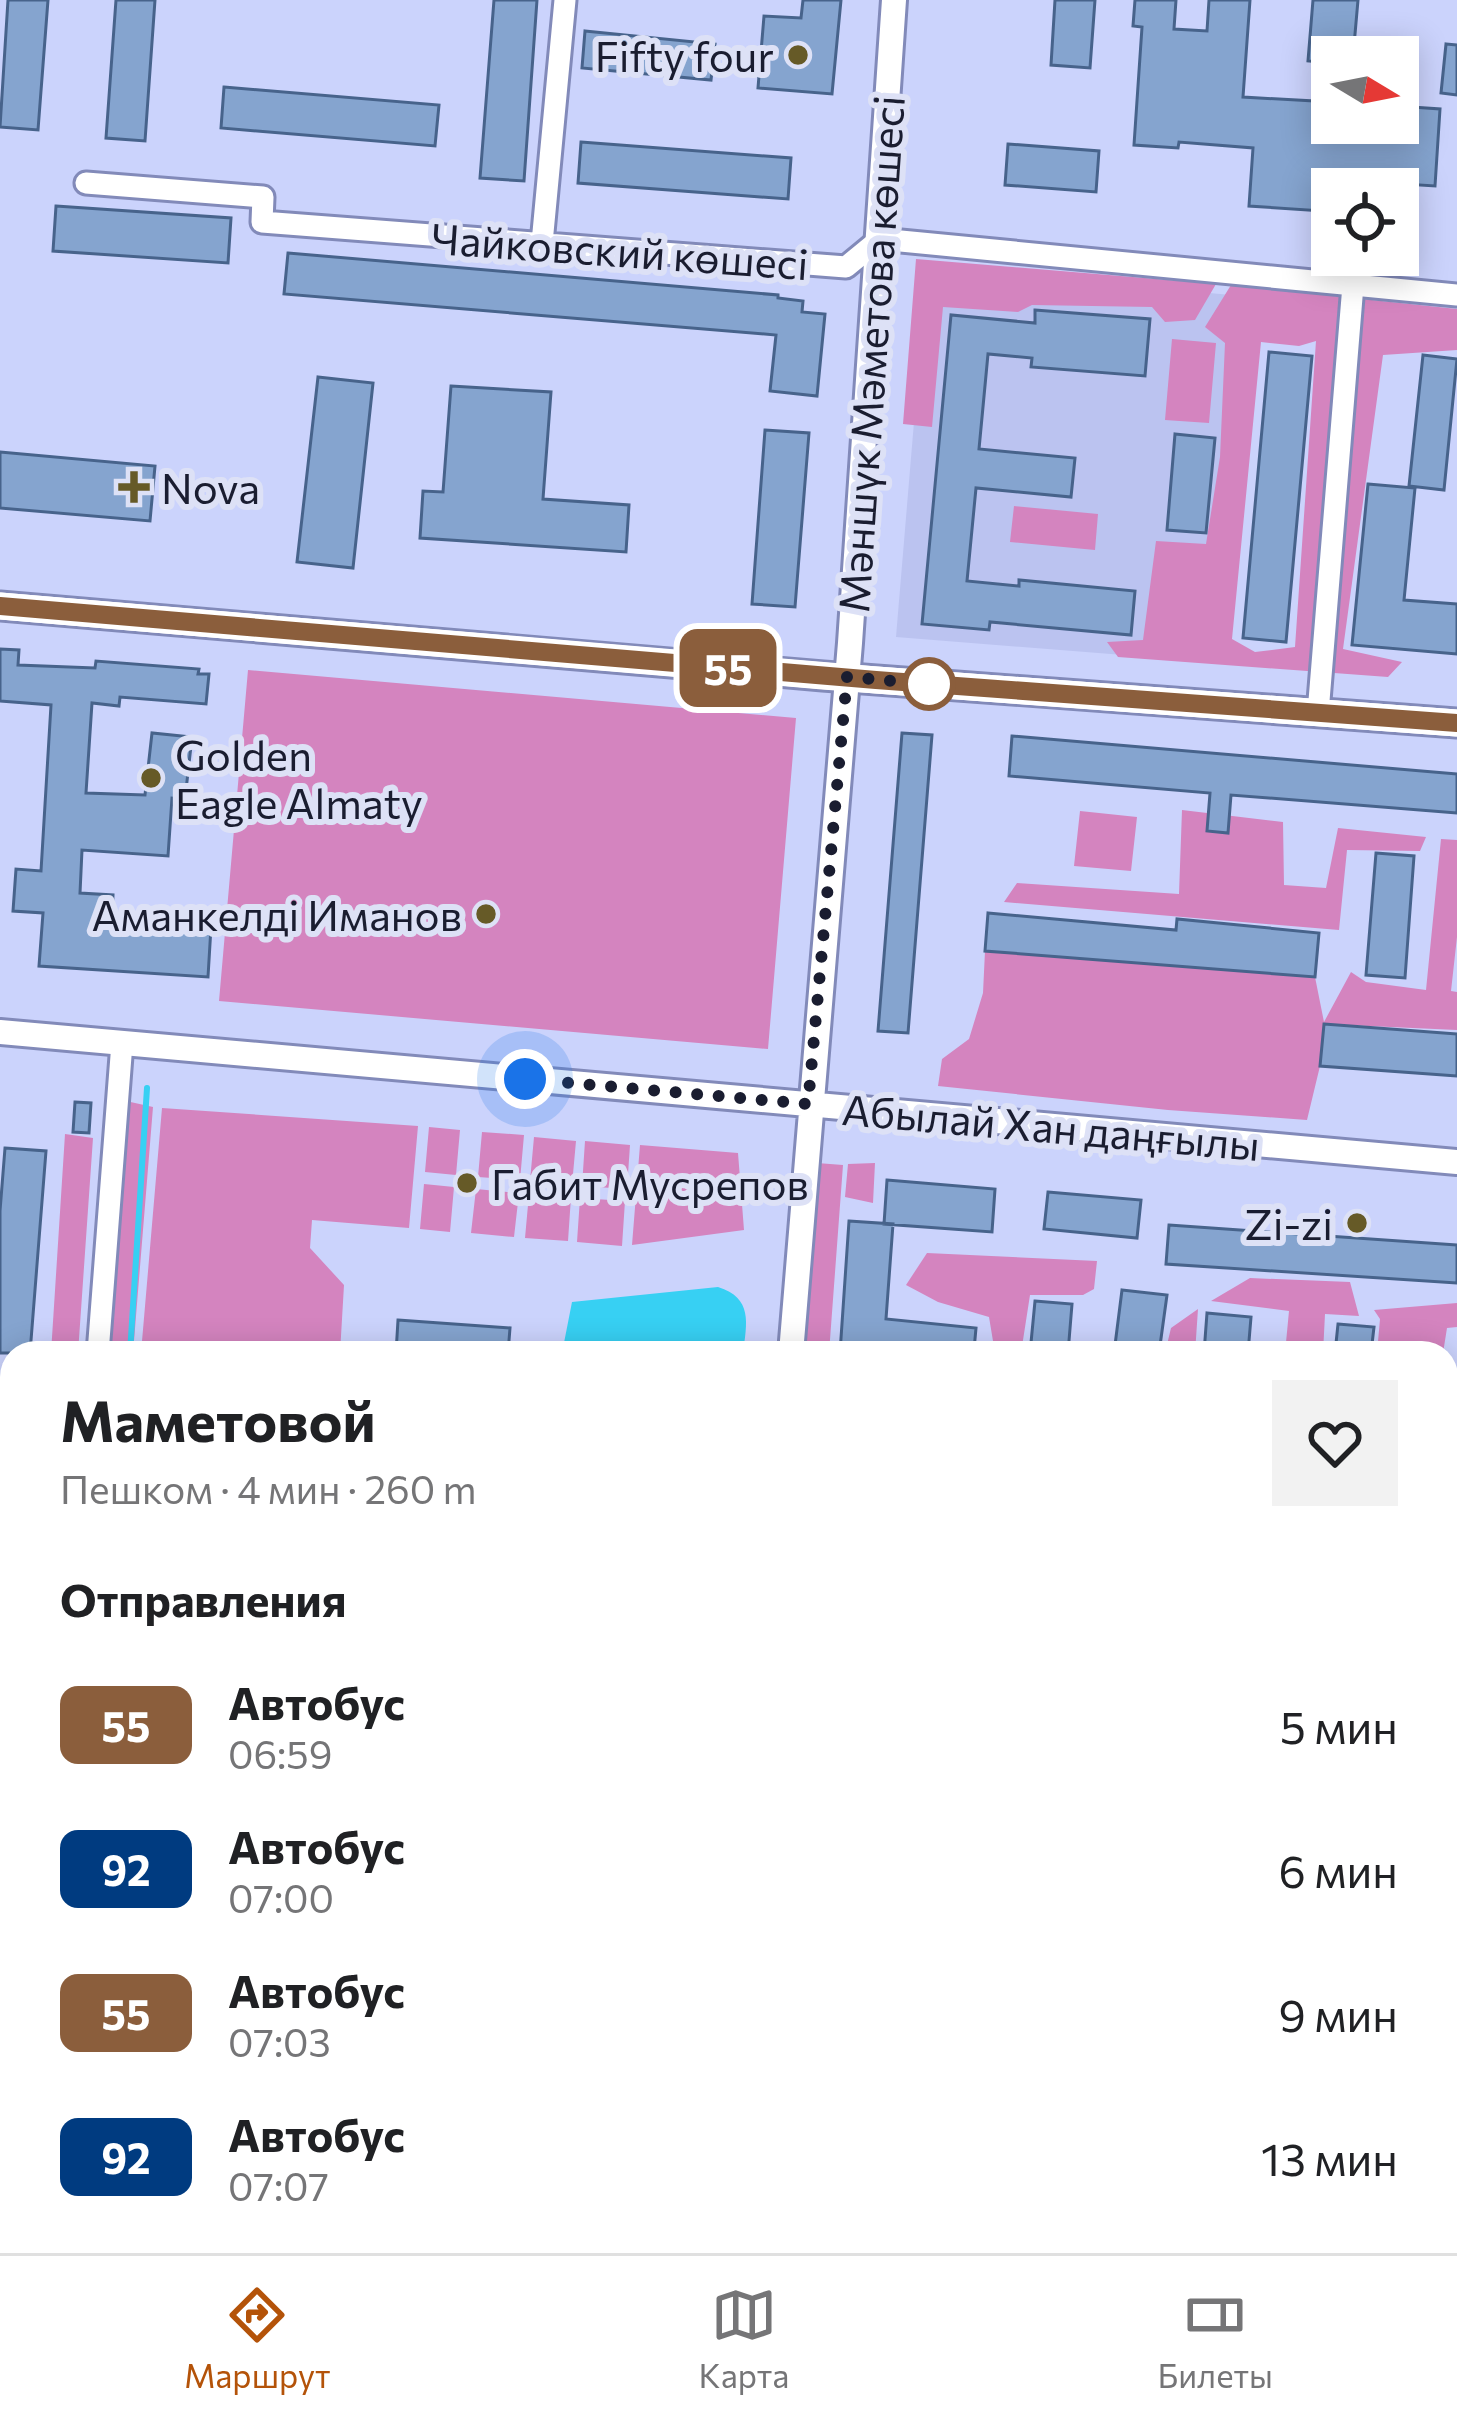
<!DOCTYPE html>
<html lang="ru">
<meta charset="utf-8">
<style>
body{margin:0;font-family:Commissioner,sans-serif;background:#f2f2f2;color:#202124;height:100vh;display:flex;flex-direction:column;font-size:45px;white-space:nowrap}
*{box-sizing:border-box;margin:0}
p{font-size:39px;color:#757577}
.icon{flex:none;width:66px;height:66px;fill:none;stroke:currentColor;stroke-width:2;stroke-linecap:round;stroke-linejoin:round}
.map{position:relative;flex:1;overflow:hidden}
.details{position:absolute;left:0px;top:1341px;width:1458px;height:912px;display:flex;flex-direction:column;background:#fff;border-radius:36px 36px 0 0;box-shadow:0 6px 30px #0003}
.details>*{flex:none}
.badge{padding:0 24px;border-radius:18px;font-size:42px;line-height:78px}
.needle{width:78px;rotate:100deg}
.controls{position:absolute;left:1311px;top:36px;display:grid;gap:24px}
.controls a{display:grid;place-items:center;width:108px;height:108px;border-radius:0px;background:#fff;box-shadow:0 6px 30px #0003;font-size:60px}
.you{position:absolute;width:60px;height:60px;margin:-30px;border:9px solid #fff;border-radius:50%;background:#1a73e8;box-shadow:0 0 0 18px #1a73e833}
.map>.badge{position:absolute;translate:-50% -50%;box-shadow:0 0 0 6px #fff}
h2{padding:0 60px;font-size:45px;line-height:108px}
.round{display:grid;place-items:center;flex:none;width:126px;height:126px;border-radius:0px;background:#f2f2f2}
.headline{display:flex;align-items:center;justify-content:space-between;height:204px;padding:0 60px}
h1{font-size:57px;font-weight:700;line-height:90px}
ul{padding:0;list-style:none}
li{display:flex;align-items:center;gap:36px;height:144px;padding:0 60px}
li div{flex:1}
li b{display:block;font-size:45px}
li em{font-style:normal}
li .badge{min-width:132px;font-weight:700;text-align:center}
.tabs{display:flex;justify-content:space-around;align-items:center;height:168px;border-top:3px solid #e0e0e0;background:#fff;font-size:33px;color:#757577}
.tabs a{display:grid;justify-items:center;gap:6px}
.tabs .active{color:#b45309}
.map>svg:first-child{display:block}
.built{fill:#bbc3f0}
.green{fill:#d484bf;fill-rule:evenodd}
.water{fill:#37d0f3}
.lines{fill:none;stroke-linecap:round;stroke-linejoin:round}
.stream{stroke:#37d0f3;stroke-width:6}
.building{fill:#85a4cf;stroke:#47638b;stroke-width:3}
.minor-casing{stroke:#828ab9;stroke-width:27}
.tertiary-casing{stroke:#828ab9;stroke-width:30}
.secondary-casing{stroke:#828ab9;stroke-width:33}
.minor{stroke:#fff;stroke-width:21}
.tertiary{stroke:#fff;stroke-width:24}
.secondary{stroke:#fff;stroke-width:27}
.line-casing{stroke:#fff;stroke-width:27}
.line{stroke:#8b5e3c;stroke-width:18}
.walk{stroke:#1a1d30;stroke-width:12;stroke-dasharray:0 21.6}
.poi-dot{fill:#665a27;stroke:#dde1f6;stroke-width:4.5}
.stop-dot{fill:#fff;stroke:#8b5e3c;stroke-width:6}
.labels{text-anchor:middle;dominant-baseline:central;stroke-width:12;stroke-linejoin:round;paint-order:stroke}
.poi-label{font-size:42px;fill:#1a1d30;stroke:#dde1f6;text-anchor:end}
.street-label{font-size:42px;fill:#1a1d30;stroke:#dde1f6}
</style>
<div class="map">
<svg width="1457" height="2253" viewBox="0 0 1457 2253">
<rect width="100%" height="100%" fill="#cbd3fc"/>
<!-- built -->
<path class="built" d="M 927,267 L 1242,296 L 1212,662 L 896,637 Z"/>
<!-- green -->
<path class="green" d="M 916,259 L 1216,284 L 1195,320 L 1165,322 L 1152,307 L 1032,305 L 1018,312 L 943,307 L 932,427 L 903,424 Z
M 1231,285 L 1457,309 L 1457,350 L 1383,355 L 1343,649 L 1402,662 L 1388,677 L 1118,657 L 1107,642 L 1143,640 L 1156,541 L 1206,544 L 1220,457 L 1225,343 L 1205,327 ZM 1316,341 L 1295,647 L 1255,652 L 1232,639 L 1261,342 L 1299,346 Z
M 1172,339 L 1216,343 L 1209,423 L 1165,420 Z
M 1014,506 L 1098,514 L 1095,550 L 1010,542 Z
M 248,670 L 796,718 L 768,1049 L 219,1001 Z
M 1182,810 L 1283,822 L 1284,885 L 1326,888 L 1338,828 L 1426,837 L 1420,851 L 1347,850 L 1339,930 L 1004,902 L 1017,883 L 1179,894 Z
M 1080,811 L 1137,817 L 1131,871 L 1074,866 Z
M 1441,839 L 1457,840 L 1457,937 L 1451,991 L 1457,992 L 1457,1030 L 1324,1024 L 1320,1066 L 1307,1120 L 1168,1110 L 938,1086 L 942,1059 L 969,1039 L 983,993 L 985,951 L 1315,977 L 1324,1022 L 1351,972 L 1366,982 L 1426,990 Z
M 117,1099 L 153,1107 L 133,1353 L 98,1353 Z
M 162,1108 L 418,1126 L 409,1228 L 312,1220 L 310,1248 L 344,1285 L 340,1353 L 141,1353 Z
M 429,1127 L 460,1130 L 456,1175 L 425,1172 Z
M 482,1132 L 524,1135 L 520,1180 L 478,1177 Z
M 65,1134 L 93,1138 L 78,1353 L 51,1353 Z
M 534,1137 L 576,1141 L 572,1185 L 530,1181 Z
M 585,1141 L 630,1145 L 627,1189 L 582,1186 Z
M 640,1145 L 738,1153 L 744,1230 L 632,1245 Z
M 817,1163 L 843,1165 L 829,1353 L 803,1353 Z
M 875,1163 L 873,1203 L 845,1197 L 848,1164 Z
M 424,1184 L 454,1187 L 450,1232 L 420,1229 Z
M 476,1189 L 519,1193 L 514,1237 L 471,1233 Z
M 529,1194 L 571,1197 L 568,1241 L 525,1238 Z
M 580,1198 L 625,1201 L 622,1246 L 577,1242 Z
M 927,1253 L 1097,1261 L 1094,1289 L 1083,1295 L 1030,1295 L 1021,1353 L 995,1353 L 989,1317 L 938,1302 L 906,1285 Z
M 1250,1278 L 1350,1282 L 1359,1316 L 1325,1314 L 1323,1353 L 1285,1353 L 1289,1311 L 1211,1301 Z
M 1457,1303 L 1457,1327 L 1447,1328 L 1443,1353 L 1377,1353 L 1380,1319 L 1374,1310 Z
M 1198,1309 L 1195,1353 L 1165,1353 L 1171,1328 Z
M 1446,1677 L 1457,1678 L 1457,1962 L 1446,1962 Z
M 1446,2039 L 1457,2039 L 1446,2190 Z
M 1078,2241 L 1157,2241 L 1156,2253 L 1077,2253 Z
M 1210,2241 L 1296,2241 L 1295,2253 L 1209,2253 Z
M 1354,2241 L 1441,2241 L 1440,2253 L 1353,2253 Z"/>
<!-- water -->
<path class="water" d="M 718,1287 C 753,1298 747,1323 743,1353 L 562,1353 L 572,1302 Z"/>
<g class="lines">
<!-- stream -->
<path class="stream" d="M 130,1353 L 147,1088
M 0,1926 L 12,1927
M 65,2253 L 65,2241"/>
</g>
<!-- building -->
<path class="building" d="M 8,0 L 48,0 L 38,130 L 0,127 Z
M 116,0 L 155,0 L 145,141 L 106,138 Z
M 494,0 L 537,0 L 524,181 L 480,178 Z
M 803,0 L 841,0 L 832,94 L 758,88 L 764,16 L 801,18 Z
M 1055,0 L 1095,0 L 1090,68 L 1051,65 Z
M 1135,0 L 1176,0 L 1174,29 L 1207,31 L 1209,0 L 1250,0 L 1243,97 L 1332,102 L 1332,123 L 1398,123 L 1398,106 L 1440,109 L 1435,186 L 1324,179 L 1322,211 L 1249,206 L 1253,148 L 1179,142 L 1178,148 L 1134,145 L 1142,27 L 1133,26 Z
M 1313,0 L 1358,0 L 1353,57 L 1332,57 L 1332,63 L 1308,61 Z
M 585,31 L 715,44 L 711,80 L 582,68 Z
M 1446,44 L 1457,45 L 1457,95 L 1441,93 Z
M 224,87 L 439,105 L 435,146 L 221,128 Z
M 581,142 L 791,158 L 788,199 L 578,183 Z
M 1008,144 L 1099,151 L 1096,192 L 1005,185 Z
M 56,206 L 231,218 L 228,263 L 53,251 Z
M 288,253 L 778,295 L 778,298 L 803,301 L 802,312 L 825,314 L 817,396 L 770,391 L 776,335 L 284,294 Z
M 1035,310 L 1150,319 L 1145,376 L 1031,367 L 1032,358 L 988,354 L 979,449 L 1075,458 L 1071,497 L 976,488 L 967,581 L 1019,586 L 1019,580 L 1135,591 L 1131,635 L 990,622 L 989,630 L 922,624 L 951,315 L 1035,323 Z
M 1269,352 L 1312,356 L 1286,642 L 1243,638 Z
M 1423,355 L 1457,359 L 1444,490 L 1409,486 Z
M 318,377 L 373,383 L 353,568 L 297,562 Z
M 451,386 L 551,392 L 543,499 L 629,505 L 626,552 L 420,538 L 423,491 L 443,492 Z
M 765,430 L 809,433 L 795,607 L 752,604 Z
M 1175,434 L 1215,438 L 1206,533 L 1167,530 Z
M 0,452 L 155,466 L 150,521 L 0,508 Z
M 1368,484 L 1415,488 L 1404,600 L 1457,604 L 1457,654 L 1352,645 Z
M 0,649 L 19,650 L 18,665 L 95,668 L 96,661 L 199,669 L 198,674 L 209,674 L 206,704 L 120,697 L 119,706 L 92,703 L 86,793 L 145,795 L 152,733 L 192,737 L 185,799 L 172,798 L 168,856 L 82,850 L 80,893 L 113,895 L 112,920 L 211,927 L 208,977 L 39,966 L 43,913 L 13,911 L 16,869 L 41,871 L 51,705 L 0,701 Z
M 902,733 L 932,735 L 908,1033 L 878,1031 Z
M 1012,736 L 1457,774 L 1457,813 L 1231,795 L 1228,833 L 1207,831 L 1210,793 L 1009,776 Z
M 1376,853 L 1414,856 L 1405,978 L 1366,975 Z
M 988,913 L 1176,930 L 1177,919 L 1319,933 L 1315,977 L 985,951 Z
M 1324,1024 L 1457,1034 L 1457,1076 L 1320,1066 Z
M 75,1102 L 91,1103 L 89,1133 L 73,1132 Z
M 5,1148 L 46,1151 L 30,1353 L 0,1353 L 0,1211 Z
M 887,1180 L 995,1189 L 992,1232 L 884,1224 Z
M 1048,1192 L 1141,1200 L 1137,1238 L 1044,1229 Z
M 849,1221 L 893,1224 L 886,1319 L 976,1328 L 974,1350 L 943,1347 L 942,1353 L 840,1353 Z
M 1169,1225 L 1457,1245 L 1457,1283 L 1166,1264 Z
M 1122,1290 L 1167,1295 L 1159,1353 L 1114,1353 Z
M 1035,1301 L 1072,1304 L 1068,1353 L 1030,1353 Z
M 1207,1313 L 1251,1317 L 1248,1353 L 1204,1353 Z
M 398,1320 L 510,1328 L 508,1353 L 396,1353 Z
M 1338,1324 L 1374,1327 L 1371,1353 L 1335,1353 Z"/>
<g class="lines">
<!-- minor casing -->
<g class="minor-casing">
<path id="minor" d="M 86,183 L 263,197 L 262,222 L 846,267 L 880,239 L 1457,295
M 542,243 L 565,0
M 1318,713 L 1353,285
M 98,1353 L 122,1043
M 35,2253 L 36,2241"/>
</g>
<!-- tertiary casing -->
<g class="tertiary-casing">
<path id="tertiary" d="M 0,1032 L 1457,1162
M 791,1353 L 850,643 L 894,0
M 0,1896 L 12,1897
M 1446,2017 L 1457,2018
M 719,2253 L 720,2241"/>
</g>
<!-- secondary casing -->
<g class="secondary-casing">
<path id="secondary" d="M 0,606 L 823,676 L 1457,723"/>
</g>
<!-- minor -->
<use href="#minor" class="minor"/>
<!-- tertiary -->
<use href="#tertiary" class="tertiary"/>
<!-- secondary -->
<use href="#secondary" class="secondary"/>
</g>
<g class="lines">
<!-- line casing -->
<g class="line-casing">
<path id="line" d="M 0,606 L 876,680 L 1457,723"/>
</g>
<!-- line -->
<use href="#line" class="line"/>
<!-- walk -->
<path class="walk" d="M 525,1079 L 808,1104 L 847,677 L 929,684"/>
</g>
<!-- markers -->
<g class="poi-dot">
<circle cx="798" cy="55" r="12"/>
<path d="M128 469h12v12h12v12h-12v12h-12v-12h-12v-12h12z"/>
<circle cx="151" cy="778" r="12"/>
<circle cx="486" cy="914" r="12"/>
<circle cx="467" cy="1183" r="12"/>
<circle cx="1357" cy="1223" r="12"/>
</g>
<circle class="stop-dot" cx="929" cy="684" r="24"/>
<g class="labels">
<!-- poi labels -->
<g class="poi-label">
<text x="774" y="55">Fifty four</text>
<text x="161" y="487" text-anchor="start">Nova</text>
<text x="175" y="754" text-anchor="start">Golden<tspan x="175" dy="48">Eagle Almaty</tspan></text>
<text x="462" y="914">Аманкелді Иманов</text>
<text x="491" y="1183" text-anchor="start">Габит Мусрепов</text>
<text x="1333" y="1223">Zi-zi</text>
</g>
<!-- street labels -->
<g class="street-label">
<text transform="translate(620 250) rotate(4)">Чайковский көшесі</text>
<text transform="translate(870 354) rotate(-86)">Мәншүк Мәметова көшесі</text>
<text transform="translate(1051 1126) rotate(5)">Абылай Хан даңғылы</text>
</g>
</g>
</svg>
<div class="controls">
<a><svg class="needle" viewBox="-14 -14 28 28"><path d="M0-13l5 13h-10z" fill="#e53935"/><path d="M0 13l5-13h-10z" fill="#757577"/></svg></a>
<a><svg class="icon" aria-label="locate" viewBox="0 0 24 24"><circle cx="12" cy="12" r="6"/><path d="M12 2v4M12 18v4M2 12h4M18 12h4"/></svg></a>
</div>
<div class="you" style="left:525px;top:1079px"></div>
<b class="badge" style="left:728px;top:668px;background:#8b5e3c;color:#fff">55</b>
<section class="details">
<div class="headline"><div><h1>Маметовой</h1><p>Пешком · 4 мин · 260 m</p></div><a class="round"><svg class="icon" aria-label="heart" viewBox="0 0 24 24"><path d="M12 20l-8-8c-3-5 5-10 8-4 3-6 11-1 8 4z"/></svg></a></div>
<h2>Отправления</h2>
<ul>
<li><span class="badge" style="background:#8b5e3c;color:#fff">55</span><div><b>Автобус</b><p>06:59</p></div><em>5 мин</em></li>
<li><span class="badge" style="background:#003b80;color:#fff">92</span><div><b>Автобус</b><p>07:00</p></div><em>6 мин</em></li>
<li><span class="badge" style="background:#8b5e3c;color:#fff">55</span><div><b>Автобус</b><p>07:03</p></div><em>9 мин</em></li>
<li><span class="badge" style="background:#003b80;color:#fff">92</span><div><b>Автобус</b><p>07:07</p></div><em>13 мин</em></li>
</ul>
</section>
</div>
<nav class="tabs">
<a class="active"><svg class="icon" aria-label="directions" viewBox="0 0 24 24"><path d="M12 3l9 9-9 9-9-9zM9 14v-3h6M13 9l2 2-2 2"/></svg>Маршрут</a>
<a><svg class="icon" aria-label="map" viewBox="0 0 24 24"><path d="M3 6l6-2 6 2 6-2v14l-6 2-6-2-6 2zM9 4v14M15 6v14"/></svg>Карта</a>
<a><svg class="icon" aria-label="tickets" viewBox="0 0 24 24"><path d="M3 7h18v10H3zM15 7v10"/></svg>Билеты</a>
</nav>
